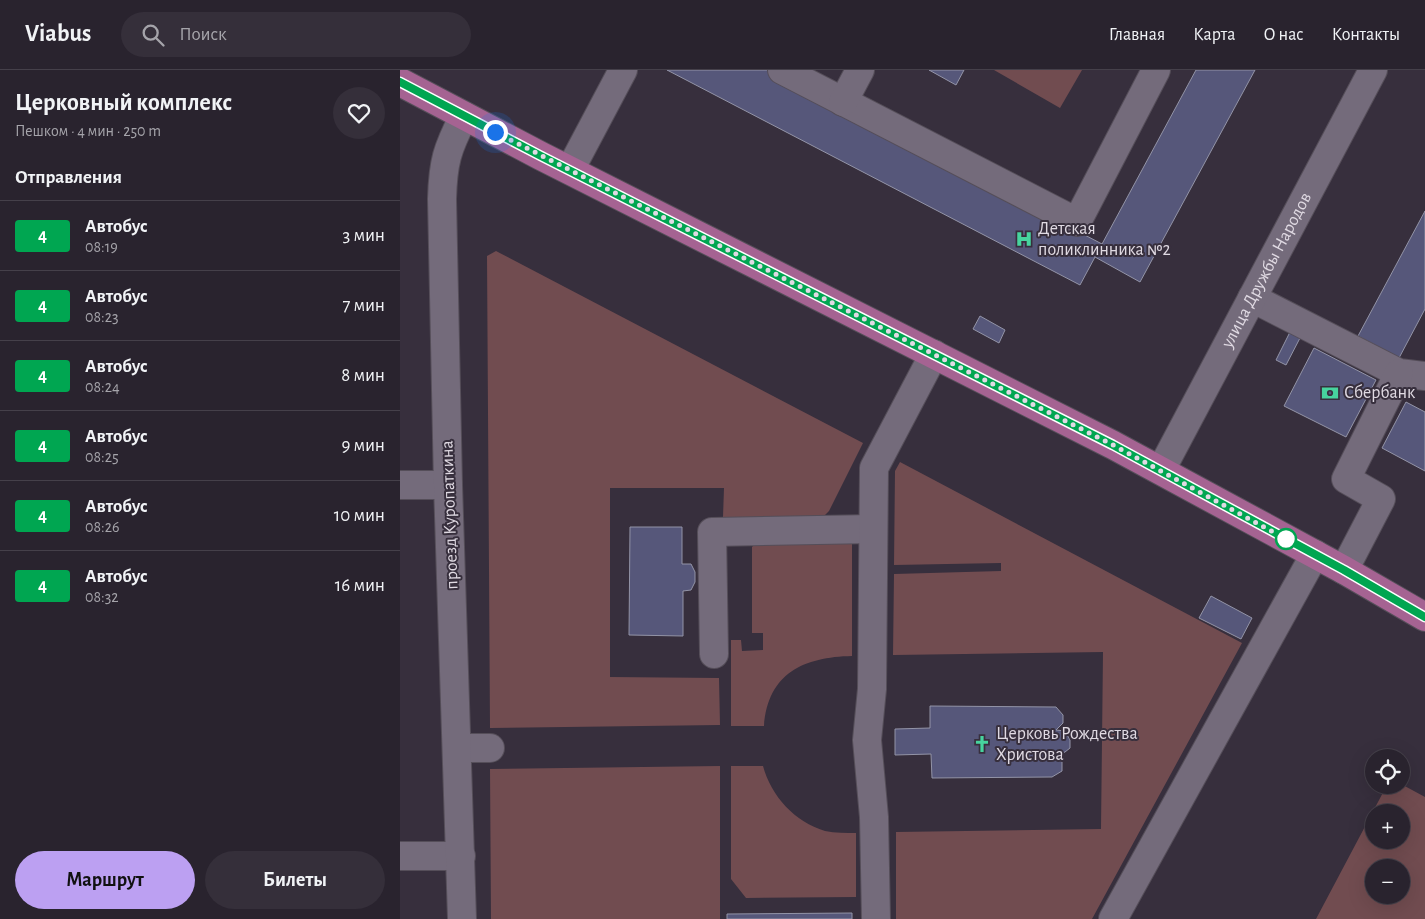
<!DOCTYPE html>
<html lang="ru">
<meta charset="utf-8">
<style>
body{margin:0;font-family:"Alegreya Sans",sans-serif;background:#352f3a;color:#f1f3f6;height:100vh;display:flex;flex-direction:column;font-size:19px;white-space:nowrap}
*{box-sizing:border-box;margin:0}
p{font-size:16px;color:#a5a4aa}
.icon{flex:none;width:28px;height:28px;fill:none;stroke:currentColor;stroke-width:2;stroke-linecap:round;stroke-linejoin:round}
.map{position:relative;flex:1;overflow:hidden}
.sheet{display:flex;flex-direction:column;background:#29232e;width:400px}
.sheet>*{flex:none}
.badge{padding:0 10px;border-radius:4px;font-size:18px;line-height:32px}
.tools{position:absolute;left:965px;top:679px;display:grid;gap:10px}
.tools a{display:grid;place-items:center;width:45px;height:45px;border-radius:50%;background:#29232e;box-shadow:0 5px 20px #0002,0 0 0 1px #45404a;font-size:25px}
.you{position:absolute;width:25px;height:25px;margin:-12px;border:4px solid #fff;border-radius:50%;background:#1a73e8;box-shadow:0 0 0 8px #1a73e833}
.map>.badge{position:absolute;translate:-50% -50%;box-shadow:0 0 0 2px #fff}
h2{padding:0 15px;font-size:19px;line-height:45px}
.round{display:grid;place-items:center;flex:none;width:52px;height:52px;border-radius:26px;background:#352f3a}
.summary{display:flex;align-items:center;justify-content:space-between;height:85px;padding:0 15px}
h1{font-size:24px;font-weight:700;line-height:38px}
.primary-button{display:flex;gap:10px;margin-top:auto;padding:10px 15px}
.primary-button a{flex:1;height:58px;border-radius:30px;background:#bca0f2;color:#111;font-size:20px;font-weight:700;line-height:58px;text-align:center}
.primary-button a+a{background:#352f3a;color:#f1f3f6}
ul{padding:0;list-style:none}
li{display:flex;align-items:center;gap:15px;height:70px;padding:0 15px;border-top:1px solid #45404a}
li div{flex:1}
li b{display:block;font-size:19px}
li em{font-style:normal}
li .badge{min-width:55px;font-weight:700;text-align:center}
header{display:flex;align-items:center;gap:30px;box-sizing:border-box;height:70px;padding:0 25px;background:#29232e;border-bottom:1px solid #45404a}
header strong{font-size:24px}
nav{display:flex;gap:28px;margin-inline-start:auto;font-size:18px}
.search{width:350px;height:45px;background:#352f3a;display:flex;align-items:center;gap:12px;box-sizing:border-box;padding:0 18px;border-radius:28px;color:#a5a4aa;font-size:19px}
main{display:flex;flex:1;min-height:0}
.map>svg:first-child{display:block}
.green{fill:#714c50;fill-rule:evenodd}
.building{fill:#56577a;stroke:#9394a7}
.lines{fill:none;stroke-linecap:round;stroke-linejoin:round}
.minor-casing{stroke:#554e59;stroke-width:30}
.major-casing{stroke:#554e59;stroke-width:30}
.minor{stroke:#746b7b;stroke-width:28}
.major{stroke:#a56392;stroke-width:28}
.line-casing{stroke:#fff;stroke-width:11}
.line{stroke:#00a651;stroke-width:8}
.walk{stroke:#e0dae3;stroke-width:5;stroke-dasharray:0 9}
.stop-dot{fill:#fff;stroke:#00a651;stroke-width:2.5}
.labels{text-anchor:middle;dominant-baseline:central;stroke-width:4;stroke-linejoin:round;paint-order:stroke}
.poi-label{font-size:18px;fill:#e0dae3;stroke:#372f3d;text-anchor:start}
.street-label{font-size:18px;fill:#e0dae3;stroke:#372f3d}
</style>
<header>
<strong>Viabus</strong>
<div class="search"><svg class="icon" aria-label="search" viewBox="0 0 24 24"><circle cx="10" cy="10" r="6"/><path d="M15 15l6 6"/></svg>Поиск</div>
<nav><a>Главная</a><a>Карта</a><a>О нас</a><a>Контакты</a></nav>
</header>
<main>
<section class="sheet">
<div class="summary"><div><h1>Церковный комплекс</h1><p>Пешком · 4 мин · 250 m</p></div><a class="round"><svg class="icon" aria-label="heart" viewBox="0 0 24 24"><path d="M12 20l-8-8c-3-5 5-10 8-4 3-6 11-1 8 4z"/></svg></a></div>
<h2>Отправления</h2>
<ul>
<li><span class="badge" style="background:#00a651;color:#fff">4</span><div><b>Автобус</b><p>08:19</p></div><em>3 мин</em></li>
<li><span class="badge" style="background:#00a651;color:#fff">4</span><div><b>Автобус</b><p>08:23</p></div><em>7 мин</em></li>
<li><span class="badge" style="background:#00a651;color:#fff">4</span><div><b>Автобус</b><p>08:24</p></div><em>8 мин</em></li>
<li><span class="badge" style="background:#00a651;color:#fff">4</span><div><b>Автобус</b><p>08:25</p></div><em>9 мин</em></li>
<li><span class="badge" style="background:#00a651;color:#fff">4</span><div><b>Автобус</b><p>08:26</p></div><em>10 мин</em></li>
<li><span class="badge" style="background:#00a651;color:#fff">4</span><div><b>Автобус</b><p>08:32</p></div><em>16 мин</em></li>
</ul>
<div class="primary-button"><a>Маршрут</a><a>Билеты</a></div>
</section>
<div class="map">
<svg width="1025" height="849" viewBox="0 0 1025 849">
<rect width="100%" height="100%" fill="#372f3d"/>
<!-- green -->
<path class="green" d="M 594,0 L 682,0 L 660,38 Z
M 96,181 L 463,373 L 429,441 L 419,451 L 331,452 L 323,447 L 324,418 L 210,418 L 210,607 L 319,608 L 320,655 L 90,658 L 87,186 Z
M 500,392 L 842,573 L 692,849 L 496,849 L 496,762 L 701,759 L 703,582 L 493,585 L 494,504 L 601,501 L 601,493 L 494,495 L 495,401 Z
M 360,469 L 452,469 L 452,586 C 404,587 368,603 364,656 L 331,656 L 331,570 L 341,570 L 342,581 L 363,580 L 363,563 L 352,563 L 352,477 Z
M 320,696 L 320,849 L 91,849 L 90,699 Z
M 331,696 L 363,696 C 371,726 395,752 425,761 C 435,763 446,763 456,763 L 456,827 L 346,828 L 331,809 Z
M 1001,714 L 1025,727 L 1025,849 L 916,849 L 987,715 ZM 974,742 L 1001,742 L 1001,770 L 974,770 ZM 974,798 L 1001,798 L 1001,825 L 974,825 Z"/>
<!-- building -->
<path class="building" d="M 267,0 L 369,0 L 702,174 L 680,215 Z
M 529,0 L 564,0 L 556,15 Z
M 796,0 L 855,0 L 740,212 L 695,187 Z
M 1025,141 L 1025,239 L 999,288 L 958,266 Z
M 580,246 L 605,260 L 599,273 L 573,259 Z
M 890,262 L 900,268 L 886,295 L 876,290 Z
M 914,278 L 976,310 L 946,367 L 884,336 Z
M 1006,332 L 1025,342 L 1025,401 L 982,378 Z
M 230,457 L 282,457 L 282,494 L 291,494 L 295,502 L 295,512 L 291,520 L 283,521 L 283,566 L 229,565 Z
M 811,526 L 852,548 L 841,569 L 799,548 Z
M 530,636 L 656,637 L 663,645 L 663,653 L 656,660 L 665,661 L 670,670 L 670,678 L 665,682 L 655,686 L 662,692 L 662,701 L 652,707 L 532,708 L 531,684 L 495,685 L 495,659 L 530,658 Z
M 452,843 L 452,849 L 327,849 L 327,844 Z"/>
<g class="lines">
<!-- minor casing -->
<g class="minor-casing">
<g id="minor">
<path d="M 382,0 L 677,152 L 756,0"/>
<path d="M 443,32 L 460,0"/>
<path d="M 170,100 L 223,0"/>
<path d="M 852,228 L 999,303 L 1025,306"/>
<path id="s1" d="M 761,400 L 973,0"/>
<path d="M 0,415 L 48,415"/>
<path d="M 944,500 L 981,429 L 946,409 L 999,303"/>
<path d="M 314,584 L 312,462 L 473,459"/>
<path d="M 57,678 L 90,678"/>
<path d="M 0,786 L 61,786"/>
<path d="M 62,849 L 48,415 L 42,129 C 43,92 47,79 64,46"/>
<path d="M 476,849 L 474,747 L 467,670 L 472,619 L 474,398 L 534,284"/>
<path d="M 713,849 L 915,484"/>
</g>
</g>
<!-- major casing -->
<g class="major-casing">
<path id="major" d="M 0,12 L 141,86 L 713,375 L 944,500 L 1025,547"/>
</g>
<!-- minor -->
<use href="#minor" class="minor"/>
<!-- major -->
<use href="#major" class="major"/>
</g>
<g class="lines">
<!-- line casing -->
<g class="line-casing">
<path id="line" d="M 0,12 L 141,86 L 713,375 L 944,500 L 1025,547"/>
</g>
<!-- line -->
<use href="#line" class="line"/>
<!-- walk -->
<path class="walk" d="M 95,62 L 713,375 L 886,469"/>
</g>
<!-- icons -->
<defs>
<g id="hospital-bare" transform="scale(1.35)"><path d="M-5-5h3v3.5h4V-5h3V5h-3V1.5h-4V5h-3Z" fill="#47d49e" stroke="#372f3d" stroke-width="2.5" paint-order="stroke"/></g>
<g id="bank-bare" transform="scale(1.35)"><path d="M-6-4H6V4H-6ZM0-2.3a2.3 2.3 0 1 0 0 4.6a2.3 2.3 0 1 0 0-4.6Z" fill="#47d49e" stroke="#372f3d" stroke-width="2.5" paint-order="stroke"/></g>
<g id="church-bare" transform="scale(1.35)"><path d="M-1.2-6h2.4v3.5h3.3v2.4h-3.3V6h-2.4V-.1h-3.3v-2.4h3.3Z" fill="#47d49e" stroke="#372f3d" stroke-width="2.5" paint-order="stroke"/></g>
</defs>
<g fill-rule="evenodd">
<use href="#hospital-bare" x="624" y="169"/>
<use href="#bank-bare" x="930" y="323"/>
<use href="#church-bare" x="582" y="674"/>
</g>
<!-- markers -->
<circle class="stop-dot" cx="886" cy="469" r="10"/>
<g class="labels">
<!-- poi labels -->
<g class="poi-label">
<text x="638" y="159">Детская<tspan x="638" dy="21">поликлинника №2</tspan></text>
<text x="944" y="323">Сбербанк</text>
<text x="596" y="664">Церковь Рождества<tspan x="596" dy="21">Христова</tspan></text>
</g>
<!-- street labels -->
<g class="street-label">
<text stroke="none"><textPath href="#s1" startOffset="226">улица Дружбы Народов</textPath></text>
<text transform="translate(50 445) rotate(-92)">проезд Куропаткина</text>
</g>
</g>
</svg>
<div class="tools">
<a><svg class="icon" aria-label="locate" viewBox="0 0 24 24"><circle cx="12" cy="12" r="6"/><path d="M12 2v4M12 18v4M2 12h4M18 12h4"/></svg></a>
<a>+</a>
<a>−</a>
</div>
<div class="you" style="left:95px;top:62px"></div>
</div>
</main>
